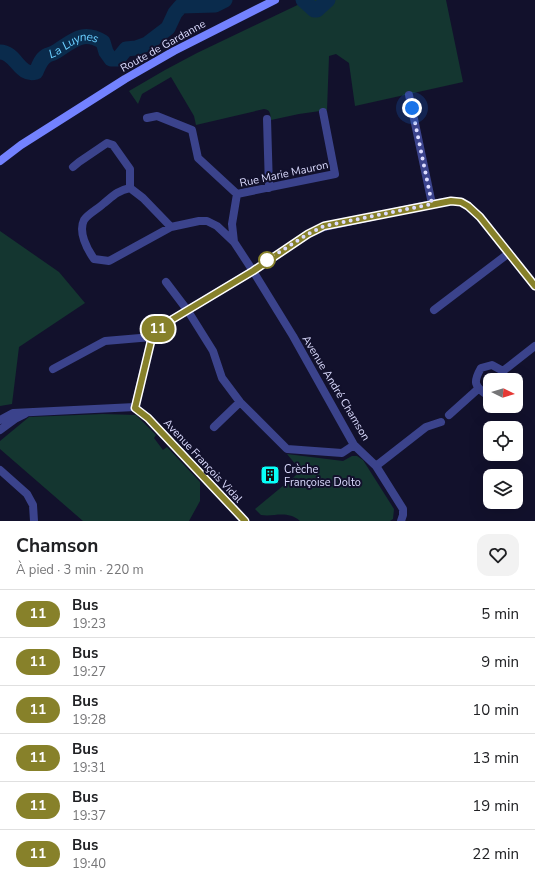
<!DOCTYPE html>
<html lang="fr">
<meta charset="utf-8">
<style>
body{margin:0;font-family:"Nunito Sans",sans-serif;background:#f2f2f2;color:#202124;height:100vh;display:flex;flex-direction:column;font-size:15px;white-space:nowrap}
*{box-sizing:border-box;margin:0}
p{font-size:13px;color:#757577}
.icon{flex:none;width:22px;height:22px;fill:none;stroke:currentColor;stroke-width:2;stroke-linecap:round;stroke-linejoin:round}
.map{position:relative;height:521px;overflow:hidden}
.details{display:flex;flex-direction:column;background:#fff;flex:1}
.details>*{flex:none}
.badge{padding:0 8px;border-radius:13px;font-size:14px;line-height:26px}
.needle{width:26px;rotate:95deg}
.buttons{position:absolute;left:483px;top:373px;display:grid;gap:8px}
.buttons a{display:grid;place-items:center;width:40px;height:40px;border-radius:8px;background:#fff;box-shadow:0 4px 16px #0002;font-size:20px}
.you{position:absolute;width:20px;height:20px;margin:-10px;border:3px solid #fff;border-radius:50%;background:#1a73e8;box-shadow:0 0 0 6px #1a73e833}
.map>.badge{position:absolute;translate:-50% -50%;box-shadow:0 0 0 2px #fff}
.round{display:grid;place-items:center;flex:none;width:42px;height:42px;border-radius:12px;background:#f2f2f2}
.head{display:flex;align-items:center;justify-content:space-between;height:68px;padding:0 16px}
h1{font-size:19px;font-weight:700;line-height:30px}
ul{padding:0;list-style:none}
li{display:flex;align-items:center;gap:12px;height:48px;padding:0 16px;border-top:1px solid #e0e0e0}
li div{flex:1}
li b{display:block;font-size:15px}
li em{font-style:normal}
li .badge{min-width:44px;font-weight:700;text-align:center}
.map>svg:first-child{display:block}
.green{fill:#143630}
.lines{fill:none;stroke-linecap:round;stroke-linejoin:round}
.river{stroke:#0a2b4c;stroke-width:15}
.street{stroke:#3b438c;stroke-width:8}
.secondary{stroke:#7382ff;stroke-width:8}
.line-casing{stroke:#fff;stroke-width:9}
.line{stroke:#87812a;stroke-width:6}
.walk{stroke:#dcdcff;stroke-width:4;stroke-dasharray:0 7.2}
.stop-dot{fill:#fff;stroke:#87812a;stroke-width:2}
.labels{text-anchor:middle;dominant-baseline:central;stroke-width:4;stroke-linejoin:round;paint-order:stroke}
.street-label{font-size:11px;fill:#dcdcff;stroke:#12112c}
.poi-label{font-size:11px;fill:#dcdcff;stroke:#12112c;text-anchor:start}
.water-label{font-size:12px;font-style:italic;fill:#6aceff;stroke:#12112c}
</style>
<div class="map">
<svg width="535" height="521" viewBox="0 0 535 521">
<rect width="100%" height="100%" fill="#12112c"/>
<!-- green -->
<path class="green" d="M 308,0 L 446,0 L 463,82 L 355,106 L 349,63 L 336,54 L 329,56 L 327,110 L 299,114 L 271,120 C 270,114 271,110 264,109 L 196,125 L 194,116 L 171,77 L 142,94 L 138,104 L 129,91 L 165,70 L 197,53 Z
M 0,231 L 59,272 L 85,303 L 19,347 L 12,404 L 0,406 Z
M 103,414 L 136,415 L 156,435 L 154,438 L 163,450 L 167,447 L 200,482 L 200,501 L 189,521 L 83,521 L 0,449 L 0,441 L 29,417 Z
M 287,454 L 343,461 L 352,456 L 357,456 L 363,460 L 394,509 L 393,519 L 390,521 L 300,521 C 287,510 275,517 261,515 L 255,509 L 301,471 Z"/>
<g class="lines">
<!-- river -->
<g class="river">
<path d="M 303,0 L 314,10 L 317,10 L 328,0"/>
<path id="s1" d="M 0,52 C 16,52 19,77 36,72 C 39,65 41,58 48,55 C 52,54 54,53 57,51 C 74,40 83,30 103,42 L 106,52 L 111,59 L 118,59 L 126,49 L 136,48 L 147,44 L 168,28 L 175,13 L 181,6 L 215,5 L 225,0"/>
</g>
<!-- street -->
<path class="street" d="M 409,95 L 432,204
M 323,112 L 335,174 L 237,194 L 232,224 L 234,242 L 253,271 L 293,336 L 354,445 L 376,466 L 403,509 L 403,515 L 401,521
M 147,118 L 157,116 L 192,130 L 198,158 L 237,194
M 267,119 L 269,188
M 73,167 L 79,162 L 107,143 L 113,145 L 130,169 L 130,188
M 171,227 L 143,198 L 130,188 C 117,191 113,196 103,204 C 98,209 88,214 84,220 C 78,232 87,249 94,259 L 109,261 L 171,227 L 199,221 L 207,221 L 217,226 L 234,242
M 166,282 L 188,311 L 213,351 L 222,378 L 240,402 L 287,449 L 342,453 L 354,445
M 434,310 L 509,253
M 53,369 L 105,341 L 152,337
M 503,371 L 535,346
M 490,395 L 487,395 C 474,386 473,382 481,368 L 492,365 L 503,371 L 505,380
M 135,407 L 152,337 L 156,331 L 163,325 L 253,271 L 308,234 L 324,227 L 432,204 L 451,201 L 461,202 L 468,206 L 480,217 L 535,286
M 449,415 L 478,389
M 0,420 L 13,413 L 135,407 L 148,418 L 245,521
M 214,427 L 240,402
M 0,430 L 15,419 L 25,414
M 376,466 L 426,427 L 441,422
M 0,470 L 27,494 L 33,505 L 34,521"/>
<!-- secondary -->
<path class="secondary" d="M 0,161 L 21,145 L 125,79 L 174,51 L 275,0"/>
</g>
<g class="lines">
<!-- line casing -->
<g class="line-casing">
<path id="line" d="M 245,521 L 148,418 L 135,408 L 152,337 L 156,331 L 163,325 L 253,271 L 308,234 L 324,226 L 451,201 L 461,202 L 468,206 L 480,217 L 535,286"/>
</g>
<!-- line -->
<use href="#line" class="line"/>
<!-- walk -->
<path class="walk" d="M 267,260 L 308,234 L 324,226 L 432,204 L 412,108"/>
</g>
<!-- icons -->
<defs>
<g id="building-square" transform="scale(1)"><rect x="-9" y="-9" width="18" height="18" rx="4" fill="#08fff7" stroke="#12112c"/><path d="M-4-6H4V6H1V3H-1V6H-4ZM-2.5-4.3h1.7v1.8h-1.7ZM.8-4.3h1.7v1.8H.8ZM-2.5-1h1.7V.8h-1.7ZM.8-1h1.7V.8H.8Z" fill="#111"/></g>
</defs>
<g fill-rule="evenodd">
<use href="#building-square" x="270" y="475"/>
</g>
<!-- markers -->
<circle class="stop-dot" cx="267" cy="260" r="8"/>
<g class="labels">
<!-- street labels -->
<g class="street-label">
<text transform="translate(163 46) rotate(-29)">Route de Gardanne</text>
<text transform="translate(284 174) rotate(-12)">Rue Marie Mauron</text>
<text transform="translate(336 388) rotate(59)">Avenue André Chamson</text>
<text transform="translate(203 461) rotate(47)">Avenue François Vidal</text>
</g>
<!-- poi labels -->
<g class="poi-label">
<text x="284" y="469">Crèche<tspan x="284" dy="13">Françoise Dolto</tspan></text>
</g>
<!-- water labels -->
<g class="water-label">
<text stroke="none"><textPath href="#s1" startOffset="93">La Luynes</textPath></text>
</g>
</g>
</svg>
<div class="buttons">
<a><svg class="needle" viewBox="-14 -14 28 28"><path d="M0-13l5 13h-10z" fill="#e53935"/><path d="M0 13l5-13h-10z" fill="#757577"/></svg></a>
<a><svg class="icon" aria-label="locate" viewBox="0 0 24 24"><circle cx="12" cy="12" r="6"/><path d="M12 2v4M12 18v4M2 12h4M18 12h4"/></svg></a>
<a><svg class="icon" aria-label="layers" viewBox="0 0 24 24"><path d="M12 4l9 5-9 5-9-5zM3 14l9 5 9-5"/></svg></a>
</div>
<div class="you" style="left:412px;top:108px"></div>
<b class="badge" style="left:158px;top:329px;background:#87812a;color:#fff">11</b>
</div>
<section class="details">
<div class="head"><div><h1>Chamson</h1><p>À pied · 3 min · 220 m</p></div><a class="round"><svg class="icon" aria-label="heart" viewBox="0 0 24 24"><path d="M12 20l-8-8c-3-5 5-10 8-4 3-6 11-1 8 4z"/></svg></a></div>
<ul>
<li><span class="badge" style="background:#87812a;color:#fff">11</span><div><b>Bus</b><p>19:23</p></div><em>5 min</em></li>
<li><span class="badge" style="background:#87812a;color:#fff">11</span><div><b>Bus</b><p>19:27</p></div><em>9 min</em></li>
<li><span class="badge" style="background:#87812a;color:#fff">11</span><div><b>Bus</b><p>19:28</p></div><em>10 min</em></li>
<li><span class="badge" style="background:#87812a;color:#fff">11</span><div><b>Bus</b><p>19:31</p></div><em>13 min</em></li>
<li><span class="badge" style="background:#87812a;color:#fff">11</span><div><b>Bus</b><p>19:37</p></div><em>19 min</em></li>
<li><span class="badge" style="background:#87812a;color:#fff">11</span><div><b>Bus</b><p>19:40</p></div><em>22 min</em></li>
</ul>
</section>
